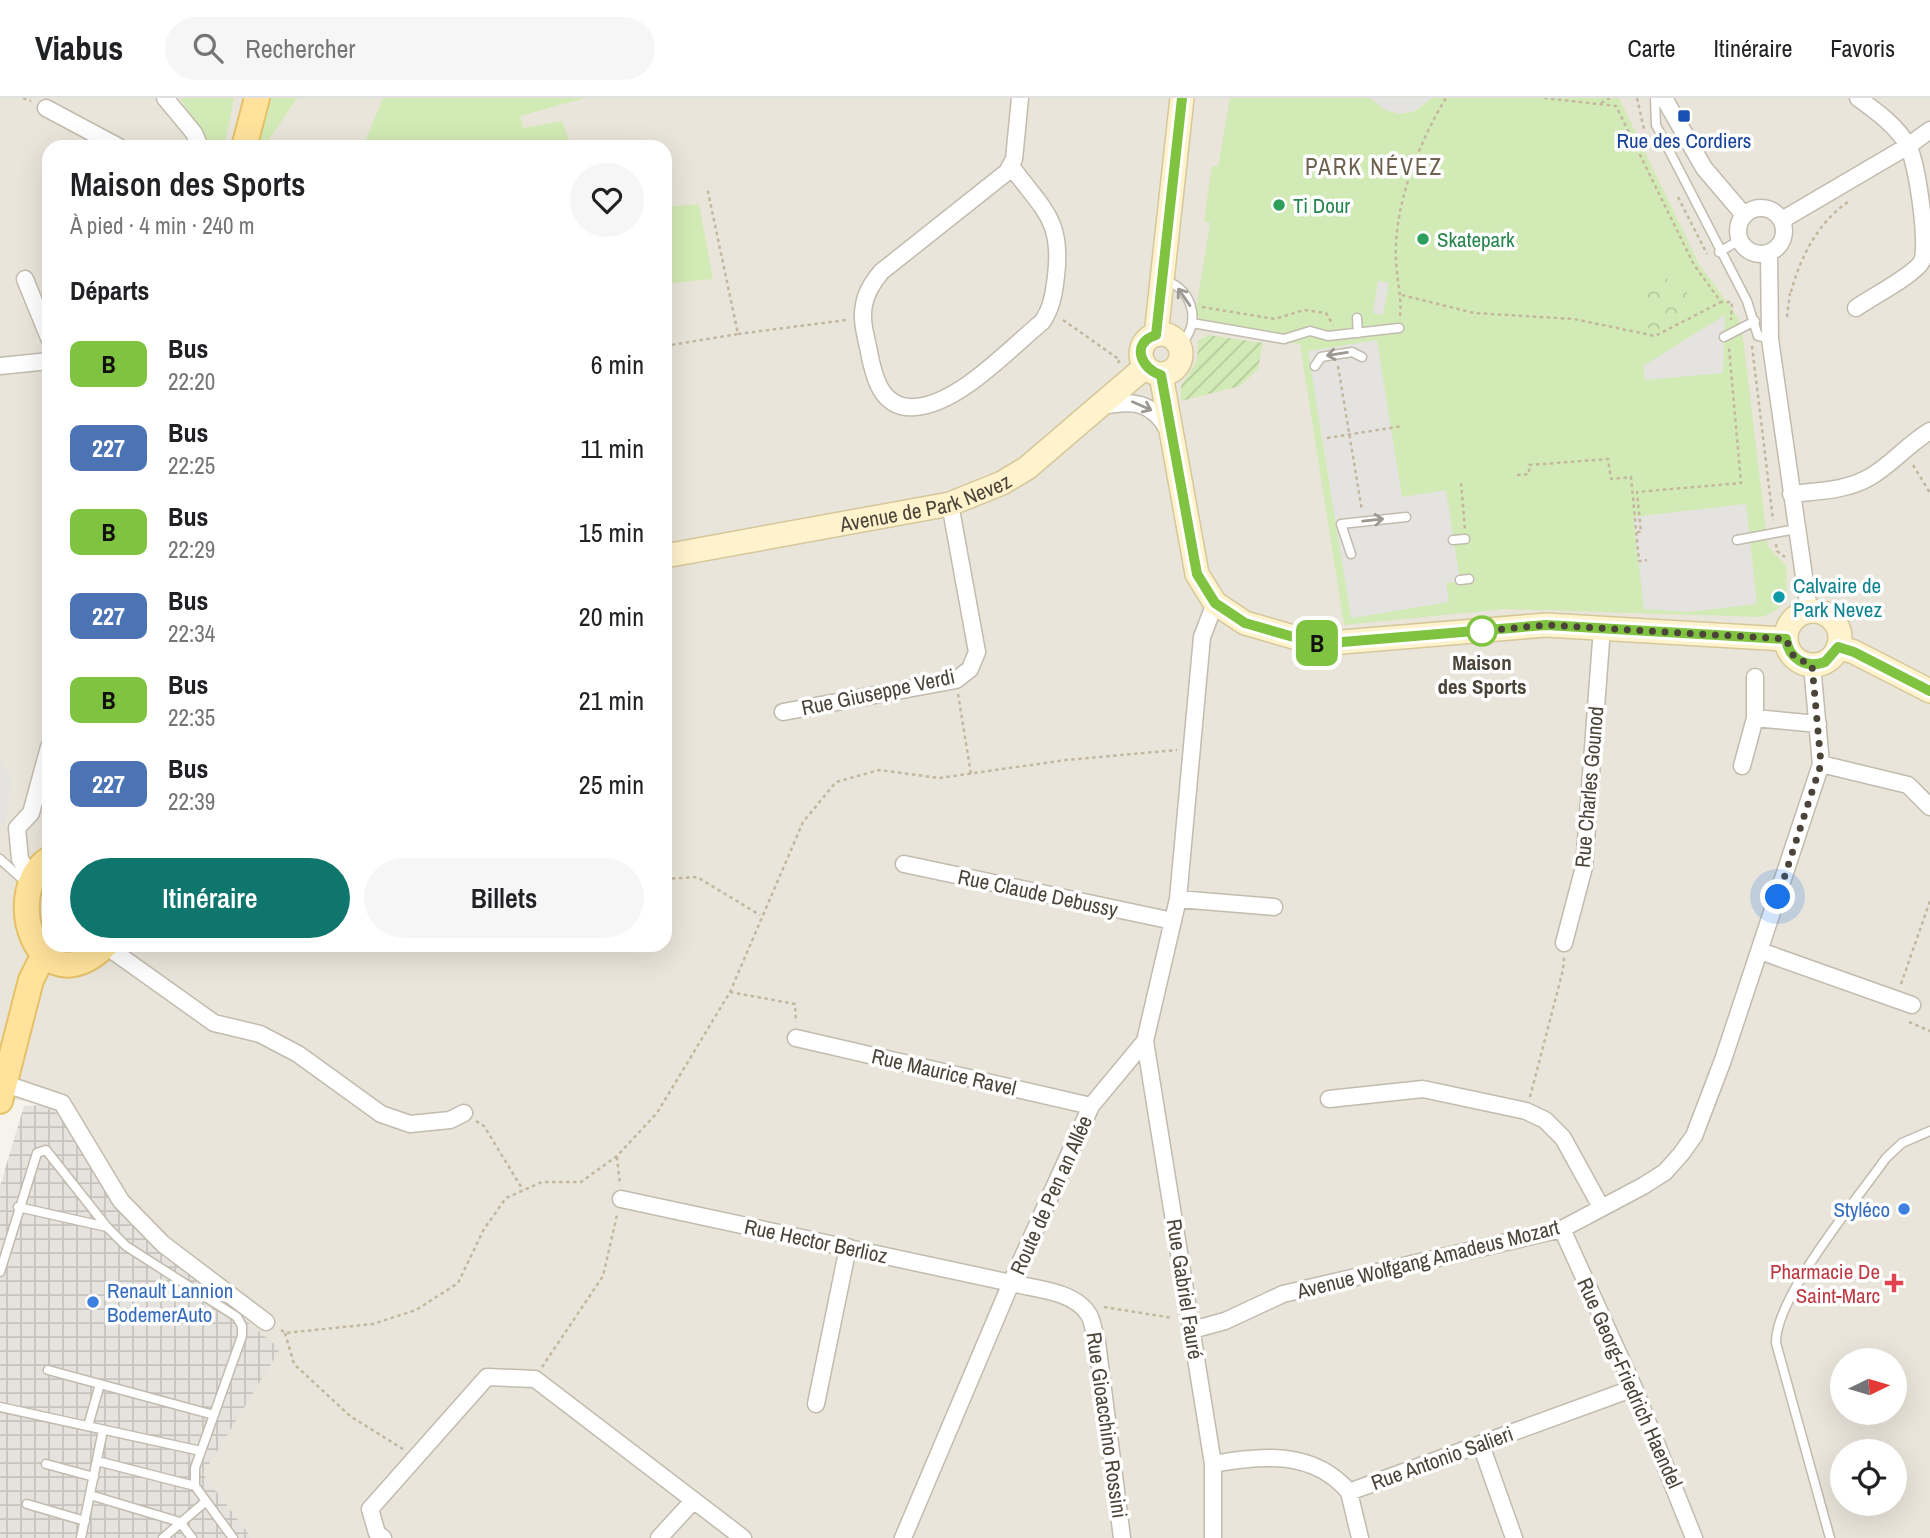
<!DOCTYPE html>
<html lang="fr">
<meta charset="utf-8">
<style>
body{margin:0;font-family:"Archivo Narrow",sans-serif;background:#f6f6f6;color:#202124;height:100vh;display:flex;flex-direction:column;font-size:26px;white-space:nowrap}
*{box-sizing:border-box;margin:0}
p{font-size:23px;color:#757577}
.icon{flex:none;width:38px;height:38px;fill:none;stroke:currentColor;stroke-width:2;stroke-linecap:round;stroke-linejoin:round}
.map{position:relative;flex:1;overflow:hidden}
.drawer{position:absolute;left:42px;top:42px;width:630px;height:812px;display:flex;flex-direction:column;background:#fff;border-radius:21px;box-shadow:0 7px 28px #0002}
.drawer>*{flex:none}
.badge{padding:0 14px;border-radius:10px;font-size:24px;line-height:46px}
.needle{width:46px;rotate:85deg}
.controls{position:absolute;left:1830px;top:1250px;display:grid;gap:14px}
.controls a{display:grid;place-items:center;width:77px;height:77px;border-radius:50%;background:#fff;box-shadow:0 7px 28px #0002;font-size:35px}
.you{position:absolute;width:35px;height:35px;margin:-18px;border:5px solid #fff;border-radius:50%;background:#1a73e8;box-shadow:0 0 0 10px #1a73e833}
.map>.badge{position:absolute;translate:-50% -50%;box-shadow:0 0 0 4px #fff}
h2{padding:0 28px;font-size:26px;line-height:63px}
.round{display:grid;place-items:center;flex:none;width:74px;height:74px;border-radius:37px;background:#f6f6f6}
.summary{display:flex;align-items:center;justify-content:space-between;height:119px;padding:0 28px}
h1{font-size:33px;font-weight:600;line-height:52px}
.primary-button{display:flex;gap:14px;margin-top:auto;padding:14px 28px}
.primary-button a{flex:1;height:80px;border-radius:42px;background:#0f766e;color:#fff;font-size:28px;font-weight:600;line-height:80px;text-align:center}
.primary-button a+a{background:#f6f6f6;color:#202124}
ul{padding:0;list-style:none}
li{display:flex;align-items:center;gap:21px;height:84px;padding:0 28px}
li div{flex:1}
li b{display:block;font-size:26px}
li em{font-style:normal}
li .badge{min-width:77px;font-weight:700;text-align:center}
header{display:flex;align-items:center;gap:42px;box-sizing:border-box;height:98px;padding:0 35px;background:#fff;border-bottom:2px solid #e0e0e0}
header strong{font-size:33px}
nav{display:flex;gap:38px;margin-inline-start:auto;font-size:24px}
.search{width:490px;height:63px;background:#f6f6f6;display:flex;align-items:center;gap:18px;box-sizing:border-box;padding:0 24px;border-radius:38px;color:#757577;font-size:26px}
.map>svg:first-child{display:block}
.residential{fill:#eae5da;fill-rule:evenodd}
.industrial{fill:url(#industrial-grid)}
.grass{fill:#d2eab5}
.forest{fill:url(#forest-crowns)}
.garden{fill:url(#garden-furrows)}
.parking{fill:#e5e3e0}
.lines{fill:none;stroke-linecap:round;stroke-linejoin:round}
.lane-casing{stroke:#c2bbae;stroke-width:11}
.street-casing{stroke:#c2bbae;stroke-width:19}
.secondary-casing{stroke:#d6c79b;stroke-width:26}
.primary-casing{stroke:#e6c16a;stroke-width:28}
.path{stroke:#c4b79f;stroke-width:2.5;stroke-dasharray:3.5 3.5;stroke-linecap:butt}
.lane{stroke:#fff;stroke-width:8}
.street{stroke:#fff;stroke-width:16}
.secondary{stroke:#fff3cd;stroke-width:23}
.primary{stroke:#ffe39c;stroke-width:24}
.oneway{stroke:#9c9892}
.line-casing{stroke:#fff;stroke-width:16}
.line{stroke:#80c341;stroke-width:10}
.walk{stroke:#4b4439;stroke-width:7;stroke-dasharray:0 12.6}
.transit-dot{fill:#1a4fb4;stroke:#fff;stroke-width:2.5}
.leisure-dot{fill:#2e9e5b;stroke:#fff;stroke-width:2.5}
.culture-dot{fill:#0f9aa8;stroke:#fff;stroke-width:2.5}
.stop-dot{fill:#fff;stroke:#80c341;stroke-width:3.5}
.shop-dot{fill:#3f7fe0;stroke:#fff;stroke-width:2.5}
.health-dot{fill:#e0444e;stroke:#fff;stroke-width:2.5}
.labels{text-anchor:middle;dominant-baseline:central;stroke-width:7;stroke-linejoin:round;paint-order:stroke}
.transit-label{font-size:21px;fill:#164399;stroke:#fff}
.leisure-label{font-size:21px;fill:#27864d;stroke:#fff;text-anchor:start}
.street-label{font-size:21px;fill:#4b4439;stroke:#fff}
.culture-label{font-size:21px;fill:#0d838f;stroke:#fff;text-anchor:start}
.stop-label{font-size:21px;font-weight:bold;fill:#4b4439;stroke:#fff}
.shop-label{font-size:21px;fill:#366cbe;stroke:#fff;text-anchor:end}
.health-label{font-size:21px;fill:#be3a42;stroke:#fff;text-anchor:end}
.neighbourhood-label{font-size:23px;letter-spacing:2px;fill:#6e6250;stroke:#fff}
</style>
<header>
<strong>Viabus</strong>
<div class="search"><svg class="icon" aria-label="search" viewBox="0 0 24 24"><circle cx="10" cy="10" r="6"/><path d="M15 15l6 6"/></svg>Rechercher</div>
<nav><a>Carte</a><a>Itinéraire</a><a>Favoris</a></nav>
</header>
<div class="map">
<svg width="1930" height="1440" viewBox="0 0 1930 1440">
<defs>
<pattern id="industrial-grid" width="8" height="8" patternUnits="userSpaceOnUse" patternTransform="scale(1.75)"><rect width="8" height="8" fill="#e6e2dd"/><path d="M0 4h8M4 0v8" fill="none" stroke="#c7c3be"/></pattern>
<pattern id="forest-crowns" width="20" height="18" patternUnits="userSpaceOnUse" patternTransform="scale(1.75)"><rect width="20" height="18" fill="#d2eab5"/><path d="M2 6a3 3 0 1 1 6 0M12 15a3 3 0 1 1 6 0" fill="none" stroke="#b6ca9c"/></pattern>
<pattern id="garden-furrows" width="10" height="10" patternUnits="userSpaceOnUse" patternTransform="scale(1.75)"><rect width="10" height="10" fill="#d2eab5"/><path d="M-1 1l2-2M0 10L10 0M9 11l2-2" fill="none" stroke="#b6ca9c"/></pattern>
</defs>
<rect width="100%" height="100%" fill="#f6f3ec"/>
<!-- residential -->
<path class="residential" d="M 0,0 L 1930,0 L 1930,1440 L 252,1440 L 203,1376 L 157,1148 L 119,1108 L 58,1016 L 42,1007 L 0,998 ZM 49,49 L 665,49 L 665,847 L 49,847 ZM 1843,1262 L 1895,1262 L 1895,1314 L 1843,1314 ZM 1843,1353 L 1895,1353 L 1895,1405 L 1843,1405 Z"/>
<!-- industrial -->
<path class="industrial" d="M 42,1007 L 58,1016 L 119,1108 L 157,1148 L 280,1251 L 203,1376 L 252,1440 L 0,1440 L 0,1088 L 24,1008 Z"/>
<!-- grass -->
<path class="grass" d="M 180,0 L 234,0 L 224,49 L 212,49 Z
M 265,0 L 297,0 L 264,49 L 257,49 Z
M 383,0 L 585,0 L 520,18 L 523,30 L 562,23 L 572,49 L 363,49 Z
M 1230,0 L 1619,0 L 1699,166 L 1739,221 L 1743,239 L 1768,449 L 1786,467 C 1787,496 1791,509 1761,519 L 1504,511 L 1344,527 L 1300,246 L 1193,231 L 1210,125 L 1204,123 L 1212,68 L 1218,69 Z
M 699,106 L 713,181 L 665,186 L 665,109 Z"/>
<!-- forest -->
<path class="forest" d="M 1644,165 L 1702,205 L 1690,216 L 1658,232 L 1646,229 Z"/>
<!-- garden -->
<path class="garden" d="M 1208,237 L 1263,245 L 1258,271 L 1240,288 L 1181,303 L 1181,288 L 1197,263 L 1198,243 Z"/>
<!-- parking -->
<path class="parking" d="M 1370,0 L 1432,0 L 1415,13 L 1400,16 L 1385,12 Z
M 1378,183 L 1389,185 L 1383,217 L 1373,215 Z
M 1725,217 L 1723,275 L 1645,282 L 1643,268 Z
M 1377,242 L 1402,399 L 1446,392 L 1460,483 L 1446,485 L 1449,504 L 1351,520 L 1308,253 Z
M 1746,406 L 1757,506 L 1688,514 L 1644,511 L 1633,419 Z
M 0,661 L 12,680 L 5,726 L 0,725 Z"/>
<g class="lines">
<!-- lane casing -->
<g class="lane-casing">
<path id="lane" d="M 1655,0 L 1656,27 L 1747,203 L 1758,238 L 1770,240
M 1719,154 L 1740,142
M 1166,183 C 1194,191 1202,229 1179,247
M 1357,220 L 1358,235
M 1192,225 L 1284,241 L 1310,233 L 1328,238 L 1399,230
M 1724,239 L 1755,223
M 1315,268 L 1321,259 L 1352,254 L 1362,259
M 1453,442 L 1465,441
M 1737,442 L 1796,431
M 1351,456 L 1341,426 L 1406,419
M 1460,482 L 1469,481
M 0,761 L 21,780
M 18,1109 L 107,1129
M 0,1174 L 37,1055 L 46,1052 L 107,1129 L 126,1148 L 237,1219 L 242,1228 L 242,1238 L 195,1370 L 195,1388 L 233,1440
M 48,1272 L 214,1317
M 0,1309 L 201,1353
M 88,1328 L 100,1286
M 97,1363 L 195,1388
M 46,1366 L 94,1379
M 90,1397 L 180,1424 L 192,1440
M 27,1406 L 85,1423
M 81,1440 L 103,1332
M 163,1440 L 205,1404
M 1830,1440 L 1776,1245 C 1775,1199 1858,1100 1886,1060 L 1902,1045 L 1930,1033"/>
</g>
<!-- street casing -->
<g class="street-casing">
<path id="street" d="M 165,0 L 194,35 L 200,49
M 1664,0 L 1704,70 L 1744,117
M 46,10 L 119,49
M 1011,68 C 1042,111 1063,121 1056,178 C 1054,195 1052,210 1042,224 C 1009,251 959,306 915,309 C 880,312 873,276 868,249 C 865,235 861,221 864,207 C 866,194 873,184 881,174 L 1007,74 L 1014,61 L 1020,0
M1738 133a23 23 0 1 1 46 0a23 23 0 1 1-46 0Z
M 1782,122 L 1908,48 L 1930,32
M 1769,155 L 1770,241 L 1809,513
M 25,181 L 49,240
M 1856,210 C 1870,200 1916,176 1922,163 C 1929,148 1917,64 1908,48 C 1897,28 1876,13 1858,0
M 0,268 L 49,263
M 1102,308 C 1132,302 1152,303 1168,332
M 1791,396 C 1817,393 1846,393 1870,379 C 1891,367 1908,346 1930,333
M 1755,579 L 1755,620 L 1818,626
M 783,614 L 956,582 L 970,571 L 977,554 L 950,406
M 1821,666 L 1908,687 L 1930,709
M 1742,668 L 1755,620
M 904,766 L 1173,823
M 27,773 L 20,761 L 17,730 L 31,715 L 49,649
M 1178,801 L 1274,809
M 1564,845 L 1584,769 L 1602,530
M 106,848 L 214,925 L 260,936 L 298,956 L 381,1016 L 410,1026 L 450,1022 L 464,1015
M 1760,853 L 1912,907
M 796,940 L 1091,1008
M 1145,943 L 1213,1366 L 1213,1440
M 0,984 L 62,1005 L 121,1103 L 163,1146 L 266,1224
M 1329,1001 L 1423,991 L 1526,1013 L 1545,1022 L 1563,1040 L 1601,1109
M 621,1101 L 1011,1185 C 1036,1191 1075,1193 1089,1217 C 1093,1224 1094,1236 1097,1244 L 1122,1440
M 1562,1131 L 1634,1290 L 1694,1440
M 1192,1232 L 1225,1223 L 1283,1196 L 1562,1131 L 1643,1088 L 1665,1074 L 1681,1056 L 1694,1038 L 1723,962 L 1821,666 L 1812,567
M 816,1306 L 848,1149
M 1481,1347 L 1514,1440
M 1213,1366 C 1261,1357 1314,1352 1349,1394 L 1634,1290
M 1349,1394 L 1360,1440
M 383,1440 L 377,1435 L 370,1411 L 487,1279 L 535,1281 L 743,1440
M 659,1440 L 693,1403
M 903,1440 L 1011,1185 L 1091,1008 L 1145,943 L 1178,801 L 1202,539 L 1215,505"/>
</g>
<!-- secondary casing -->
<g class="secondary-casing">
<g id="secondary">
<circle cx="1161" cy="256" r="20"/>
<path d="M 1156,237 L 1182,0"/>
<path d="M 1161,277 L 1197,476 L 1215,505 L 1245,525 L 1318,546 L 1546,527 L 1786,541"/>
<path id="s1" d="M 665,458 L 950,406 L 1002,385 L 1027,370 L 1145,269"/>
<circle cx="1813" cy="540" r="27"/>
<path d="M 1838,549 L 1854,554 L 1930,593"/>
</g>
</g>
<!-- primary casing -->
<g class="primary-casing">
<path id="primary" d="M 244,49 L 257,0
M 49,761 C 0,794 38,913 106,847
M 0,1003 L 31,882 L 41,862"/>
</g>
<!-- path -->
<path class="path" d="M 23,0 L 31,3
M 1544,0 L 1616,8 L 1694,167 L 1721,204 L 1732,204 L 1731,222
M 1637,0 L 1644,31
M 1601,5 L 1610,0
M 1678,99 L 1707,156
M 1791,194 C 1800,160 1818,124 1848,104
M 1402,197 L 1474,215 L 1574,221 L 1655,238 L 1721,204
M 1202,209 L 1275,221 L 1304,212 L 1326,215 L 1333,227
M 1400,218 C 1402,199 1397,183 1396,164 C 1393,109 1418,46 1446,0
M 1787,219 L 1790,195
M 1063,222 L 1120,262 L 1117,266
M 738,236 L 846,222
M 665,248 L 738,236 L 707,89
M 1752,248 L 1773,422
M 1338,268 L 1362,413
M 1327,340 L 1403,328
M 1913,367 L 1930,395
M 1517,377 L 1529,376 L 1529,367 L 1608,361 L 1611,381 L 1631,379 L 1639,463 L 1647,462
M 1461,385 L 1465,431
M 1637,434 L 1641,434 L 1637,394 L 1741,385 L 1729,250
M 1776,446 L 1777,453 L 1785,459
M 958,596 L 971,676
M 665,781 L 697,779 L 760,817
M 1901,886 L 1930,803
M 730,894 L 795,906 L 796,924
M 1909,924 L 1930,933
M 1530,999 L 1563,872 L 1564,859
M 476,1023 L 484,1028 L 523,1092
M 617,1059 L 620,1087
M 1104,1209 L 1173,1220
M 281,1232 L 285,1235 L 373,1226 L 416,1212 L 458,1185 L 484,1131 L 506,1100 L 542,1084 L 581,1084 L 617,1058 L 657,1015 L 730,894 L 803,724 L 836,684 L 879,672 L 939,680 L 1066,662 L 1177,652
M 285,1235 L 294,1266 L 350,1318 L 403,1351
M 542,1269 L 603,1178 L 617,1117"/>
<!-- lane -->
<use href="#lane" class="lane"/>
<!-- street -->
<use href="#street" class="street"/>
<!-- secondary -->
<use href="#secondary" class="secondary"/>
<!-- primary -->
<use href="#primary" class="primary"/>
</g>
<!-- one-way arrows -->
<defs><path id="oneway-shaft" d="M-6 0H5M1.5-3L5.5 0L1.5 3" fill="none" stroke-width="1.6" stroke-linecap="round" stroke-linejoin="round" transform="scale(1.75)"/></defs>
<g class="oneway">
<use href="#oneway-shaft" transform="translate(1184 199) rotate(-125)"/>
<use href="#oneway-shaft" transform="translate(1337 256) rotate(171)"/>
<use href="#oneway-shaft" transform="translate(1142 308) rotate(24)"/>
<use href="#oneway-shaft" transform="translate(1373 422) rotate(-6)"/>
</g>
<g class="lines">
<!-- line casing -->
<g class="line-casing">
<path id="line" d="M 1182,0 L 1156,237 C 1130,245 1141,271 1161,277 L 1197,476 L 1215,505 L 1245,525 L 1318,546 L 1546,527 L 1786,541 C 1789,561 1806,571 1825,564 L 1838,549 L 1854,554 L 1930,593"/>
</g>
<!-- line -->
<use href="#line" class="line"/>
<!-- walk -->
<path class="walk" d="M 1482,533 L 1473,534 L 1546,527 L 1786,541 L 1794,559 L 1812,567 L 1821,666 L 1778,799"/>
</g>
<!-- markers -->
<rect class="transit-dot" x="1677" y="11" width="14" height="14" rx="3.5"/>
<g class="leisure-dot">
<circle cx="1279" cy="107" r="7"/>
<circle cx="1423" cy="141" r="7"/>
</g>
<circle class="culture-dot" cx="1779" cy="499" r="7"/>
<circle class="stop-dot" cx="1482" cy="533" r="14"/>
<g class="shop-dot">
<circle cx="1904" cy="1111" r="7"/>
<circle cx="93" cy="1204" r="7"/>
</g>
<path class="health-dot" d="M1890.5 1174.5h7v7h7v7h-7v7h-7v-7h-7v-7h7z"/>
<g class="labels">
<!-- transit labels -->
<g class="transit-label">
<text x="1684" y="42">Rue des Cordiers</text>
</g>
<!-- leisure labels -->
<g class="leisure-label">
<text x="1293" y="107">Ti Dour</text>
<text x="1437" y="141">Skatepark</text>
</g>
<!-- street labels -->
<g class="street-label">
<text stroke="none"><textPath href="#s1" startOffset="266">Avenue de Park Nevez</textPath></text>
<text transform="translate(878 594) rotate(-12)">Rue Giuseppe Verdi</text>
<text transform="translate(1589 689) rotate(-85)">Rue Charles Gounod</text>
<text transform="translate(1038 795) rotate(12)">Rue Claude Debussy</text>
<text transform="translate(944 974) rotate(13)">Rue Maurice Ravel</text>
<text transform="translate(1051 1097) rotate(-66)">Route de Pen an Allée</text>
<text transform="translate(816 1143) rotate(12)">Rue Hector Berlioz</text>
<text transform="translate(1428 1161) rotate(-14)">Avenue Wolfgang Amadeus Mozart</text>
<text transform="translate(1185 1191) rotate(81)">Rue Gabriel Fauré</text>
<text transform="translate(1630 1285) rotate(66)">Rue Georg-Friedrich Haendel</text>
<text transform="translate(1107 1327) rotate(82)">Rue Gioacchino Rossini</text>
<text transform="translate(1442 1360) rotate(-20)">Rue Antonio Salieri</text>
</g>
<!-- culture labels -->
<g class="culture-label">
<text x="1793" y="487">Calvaire de<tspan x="1793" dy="24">Park Nevez</tspan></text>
</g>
<!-- stop labels -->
<g class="stop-label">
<text x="1482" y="564">Maison<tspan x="1482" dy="24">des Sports</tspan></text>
</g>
<!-- shop labels -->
<g class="shop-label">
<text x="1890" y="1111">Styléco</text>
<text x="107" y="1192" text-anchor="start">Renault Lannion<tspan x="107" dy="24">BodemerAuto</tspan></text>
</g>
<!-- health labels -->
<g class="health-label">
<text x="1880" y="1173">Pharmacie De<tspan x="1880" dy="24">Saint-Marc</tspan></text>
</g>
<!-- neighbourhood labels -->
<g class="neighbourhood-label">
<text x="1374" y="68">PARK NÉVEZ</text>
</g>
</g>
</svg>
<div class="controls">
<a><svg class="needle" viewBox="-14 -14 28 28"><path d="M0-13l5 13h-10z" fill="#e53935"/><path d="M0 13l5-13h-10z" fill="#757577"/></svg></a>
<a><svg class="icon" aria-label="locate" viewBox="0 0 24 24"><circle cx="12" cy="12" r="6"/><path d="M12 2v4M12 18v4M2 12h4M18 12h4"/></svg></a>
</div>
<div class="you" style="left:1778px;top:799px"></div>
<b class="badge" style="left:1317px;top:545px;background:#80c341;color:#111">B</b>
<section class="drawer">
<div class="summary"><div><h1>Maison des Sports</h1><p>À pied · 4 min · 240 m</p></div><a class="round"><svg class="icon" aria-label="heart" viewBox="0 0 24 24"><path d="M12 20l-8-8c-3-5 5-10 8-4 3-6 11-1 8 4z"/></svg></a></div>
<h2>Départs</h2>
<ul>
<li><span class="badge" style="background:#80c341;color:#111">B</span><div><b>Bus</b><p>22:20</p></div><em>6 min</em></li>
<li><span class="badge" style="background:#4c74b5;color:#fff">227</span><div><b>Bus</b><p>22:25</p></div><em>11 min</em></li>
<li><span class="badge" style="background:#80c341;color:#111">B</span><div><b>Bus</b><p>22:29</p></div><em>15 min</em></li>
<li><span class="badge" style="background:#4c74b5;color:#fff">227</span><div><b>Bus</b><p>22:34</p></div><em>20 min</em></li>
<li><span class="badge" style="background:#80c341;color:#111">B</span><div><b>Bus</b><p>22:35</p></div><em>21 min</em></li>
<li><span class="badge" style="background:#4c74b5;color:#fff">227</span><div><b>Bus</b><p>22:39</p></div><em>25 min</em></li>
</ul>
<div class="primary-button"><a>Itinéraire</a><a>Billets</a></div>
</section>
</div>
